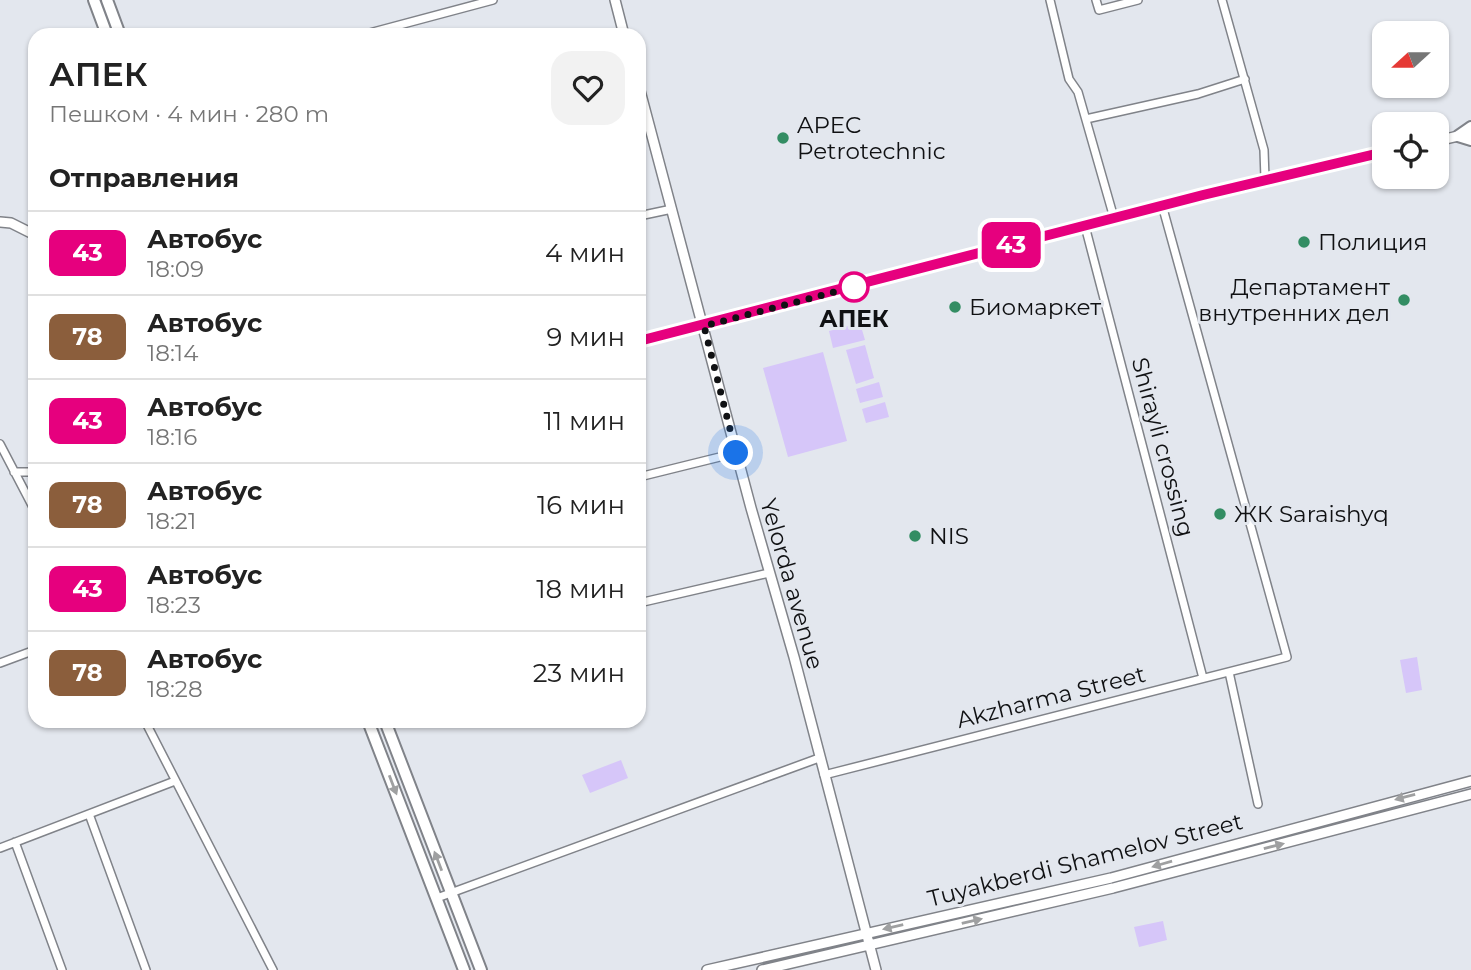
<!DOCTYPE html>
<html lang="ru">
<meta charset="utf-8">
<style>
body{margin:0;font-family:Montserrat,sans-serif;background:#f2f2f2;color:#222;height:100vh;display:flex;flex-direction:column;font-size:26px;white-space:nowrap}
*{box-sizing:border-box;margin:0}
p{font-size:23px;color:#767676}
.icon{flex:none;width:38px;height:38px;fill:none;stroke:currentColor;stroke-width:2;stroke-linecap:round;stroke-linejoin:round}
.map{position:relative;flex:1;overflow:hidden}
.sheet{position:absolute;left:28px;top:28px;width:618px;height:700px;display:flex;flex-direction:column;background:#fff;border-radius:21px;box-shadow:0 2px 5px #0004}
.sheet>*{flex:none}
.badge{padding:0 14px;border-radius:10px;font-size:24px;line-height:46px}
.needle{width:46px;rotate:249deg}
.fabs{position:absolute;left:1372px;top:21px;display:grid;gap:14px}
.fabs a{display:grid;place-items:center;width:77px;height:77px;border-radius:14px;background:#fff;box-shadow:0 2px 5px #0004;font-size:35px}
.you{position:absolute;width:35px;height:35px;margin:-18px;border:5px solid #fff;border-radius:50%;background:#1a73e8;box-shadow:0 0 0 10px #1a73e833}
.map>.badge{position:absolute;translate:-50% -50%;box-shadow:0 0 0 4px #fff}
h2{padding:0 21px;font-size:26px;line-height:63px}
.round{display:grid;place-items:center;flex:none;width:74px;height:74px;border-radius:21px;background:#f2f2f2}
.summary{display:flex;align-items:center;justify-content:space-between;height:119px;padding:0 21px}
h1{font-size:33px;font-weight:600;line-height:52px}
ul{padding:0;list-style:none}
li{display:flex;align-items:center;gap:21px;height:84px;padding:0 21px;border-top:2px solid #e0e0e0}
li div{flex:1}
li b{display:block;font-size:26px}
li em{font-style:normal}
li .badge{min-width:77px;font-weight:700;text-align:center}
.map>svg:first-child{display:block}
.green{fill:#d6c6f9}
.lines{fill:none;stroke-linecap:round;stroke-linejoin:round}
.minor-casing{stroke:#808389;stroke-width:10}
.tertiary-casing{stroke:#808389;stroke-width:12}
.primary-casing{stroke:#808389;stroke-width:14}
.minor{stroke:#fff;stroke-width:7}
.tertiary{stroke:#fff;stroke-width:9}
.primary{stroke:#fff;stroke-width:10}
.oneway{fill:#9fa0a1}
.line-casing{stroke:#fff;stroke-width:16}
.line{stroke:#e6007e;stroke-width:10}
.walk{stroke:#101113;stroke-width:7;stroke-dasharray:0 12.6}
.poi-dot{fill:#338d63;stroke:#e3e7ee;stroke-width:2.5}
.stop-dot{fill:#fff;stroke:#e6007e;stroke-width:3.5}
.labels{text-anchor:middle;dominant-baseline:central;stroke-width:6;stroke-linejoin:round;paint-order:stroke}
.poi-label{font-size:23px;fill:#101113;stroke:#e3e7ee;text-anchor:start}
.stop-label{font-size:23px;font-weight:bold;fill:#101113;stroke:#e3e7ee}
.street-label{font-size:23px;fill:#101113;stroke:#e3e7ee}
</style>
<div class="map">
<svg width="1471" height="970" viewBox="0 0 1471 970">
<rect width="100%" height="100%" fill="#e3e7ee"/>
<!-- green -->
<path class="green" d="M 860,323 L 865,340 L 833,348 L 829,331 Z
M 865,345 L 874,378 L 856,384 L 846,350 Z
M 823,352 L 847,441 L 788,457 L 763,368 Z
M 879,382 L 883,397 L 860,403 L 856,389 Z
M 885,402 L 889,417 L 866,423 L 862,409 Z
M 1417,657 L 1422,690 L 1406,693 L 1400,660 Z
M 621,760 L 628,778 L 590,793 L 582,775 Z
M 1163,921 L 1167,940 L 1139,947 L 1134,927 Z"/>
<g class="lines">
<!-- minor casing -->
<g class="minor-casing">
<path id="minor" d="M 1050,0 L 1069,79 L 1078,92 L 1114,218
M 1096,0 L 1099,10 L 1138,0
M 1222,0 L 1264,150 L 1265,179
M 362,35 L 493,0
M 1086,119 L 1198,94 L 1245,79
M 639,216 L 672,209
M 1085,226 L 1203,678
M 0,444 L 35,511
M 14,472 L 35,472
M 639,477 L 736,453
M 639,603 L 769,573
M 0,663 L 35,650
M 1229,672 L 1258,804
M 145,721 L 273,970
M 824,775 L 1287,657 L 1162,205
M 89,814 L 146,970
M 15,842 L 62,970
M 0,848 L 175,781
M 437,898 L 819,758"/>
</g>
<!-- tertiary casing -->
<g class="tertiary-casing">
<path id="tertiary" d="M 615,0 L 624,35
M 639,87 L 751,508 L 794,657 L 876,970
M 1437,141 L 1471,133
M 0,222 L 11,223 L 35,235
M 639,341 L 1265,179 L 1384,152
M 707,970 L 1111,878 L 1471,781
M 762,970 L 1113,888 L 1471,794"/>
</g>
<!-- primary casing -->
<g class="primary-casing">
<path id="primary" d="M 94,0 L 107,35
M 107,0 L 120,35
M 1471,127 L 1458,136 L 1471,140
M 368,721 L 464,970
M 385,721 L 481,970"/>
</g>
<!-- minor -->
<use href="#minor" class="minor"/>
<!-- tertiary -->
<use href="#tertiary" class="tertiary"/>
<!-- primary -->
<use href="#primary" class="primary"/>
</g>
<!-- one-way arrows -->
<defs><path id="oneway-solid" d="M-6-.8H1V-3.2L6.5 0L1 3.2V.8H-6Z" transform="scale(1.75)"/></defs>
<g class="oneway">
<use href="#oneway-solid" transform="translate(393 785) rotate(69)"/>
<use href="#oneway-solid" transform="translate(1405 797) rotate(165)"/>
<use href="#oneway-solid" transform="translate(1274 846) rotate(-14)"/>
<use href="#oneway-solid" transform="translate(438 861) rotate(-111)"/>
<use href="#oneway-solid" transform="translate(1162 864) rotate(164)"/>
<use href="#oneway-solid" transform="translate(972 921) rotate(-13)"/>
<use href="#oneway-solid" transform="translate(893 927) rotate(167)"/>
</g>
<g class="lines">
<!-- line casing -->
<g class="line-casing">
<path id="line" d="M 639,341 L 1203,195 L 1384,152"/>
</g>
<!-- line -->
<use href="#line" class="line"/>
<!-- walk -->
<path class="walk" d="M 736,453 L 704,326 L 854,287"/>
</g>
<!-- markers -->
<g class="poi-dot">
<circle cx="783" cy="138" r="7"/>
<circle cx="1304" cy="242" r="7"/>
<circle cx="1404" cy="300" r="7"/>
<circle cx="955" cy="307" r="7"/>
<circle cx="1220" cy="514" r="7"/>
<circle cx="915" cy="536" r="7"/>
</g>
<circle class="stop-dot" cx="854" cy="287" r="14"/>
<g class="labels">
<!-- poi labels -->
<g class="poi-label">
<text x="797" y="125">APEC<tspan x="797" dy="26">Petrotechnic</tspan></text>
<text x="1318" y="242">Полиция</text>
<text x="1390" y="287" text-anchor="end">Департамент<tspan x="1390" dy="26">внутренних дел</tspan></text>
<text x="969" y="307">Биомаркет</text>
<text x="1234" y="514">ЖК Saraishyq</text>
<text x="929" y="536">NIS</text>
</g>
<!-- stop labels -->
<g class="stop-label">
<text x="854" y="319">АПЕК</text>
</g>
<!-- street labels -->
<g class="street-label">
<text transform="translate(1163 447) rotate(75)">Shirayli crossing</text>
<text transform="translate(792 584) rotate(74)">Yelorda avenue</text>
<text transform="translate(1051 697) rotate(-14)">Akzharma Street</text>
<text transform="translate(1085 860) rotate(-14)">Tuyakberdi Shamelov Street</text>
</g>
</g>
</svg>
<div class="fabs">
<a><svg class="needle" viewBox="-14 -14 28 28"><path d="M0-13l5 13h-10z" fill="#e53935"/><path d="M0 13l5-13h-10z" fill="#767676"/></svg></a>
<a><svg class="icon" aria-label="locate" viewBox="0 0 24 24"><circle cx="12" cy="12" r="6"/><path d="M12 2v4M12 18v4M2 12h4M18 12h4"/></svg></a>
</div>
<div class="you" style="left:736px;top:453px"></div>
<b class="badge" style="left:1011px;top:245px;background:#e6007e;color:#fff">43</b>
<section class="sheet">
<div class="summary"><div><h1>АПЕК</h1><p>Пешком · 4 мин · 280 m</p></div><a class="round"><svg class="icon" aria-label="heart" viewBox="0 0 24 24"><path d="M12 20l-8-8c-3-5 5-10 8-4 3-6 11-1 8 4z"/></svg></a></div>
<h2>Отправления</h2>
<ul>
<li><span class="badge" style="background:#e6007e;color:#fff">43</span><div><b>Автобус</b><p>18:09</p></div><em>4 мин</em></li>
<li><span class="badge" style="background:#8b5e3c;color:#fff">78</span><div><b>Автобус</b><p>18:14</p></div><em>9 мин</em></li>
<li><span class="badge" style="background:#e6007e;color:#fff">43</span><div><b>Автобус</b><p>18:16</p></div><em>11 мин</em></li>
<li><span class="badge" style="background:#8b5e3c;color:#fff">78</span><div><b>Автобус</b><p>18:21</p></div><em>16 мин</em></li>
<li><span class="badge" style="background:#e6007e;color:#fff">43</span><div><b>Автобус</b><p>18:23</p></div><em>18 мин</em></li>
<li><span class="badge" style="background:#8b5e3c;color:#fff">78</span><div><b>Автобус</b><p>18:28</p></div><em>23 мин</em></li>
</ul>
</section>
</div>
